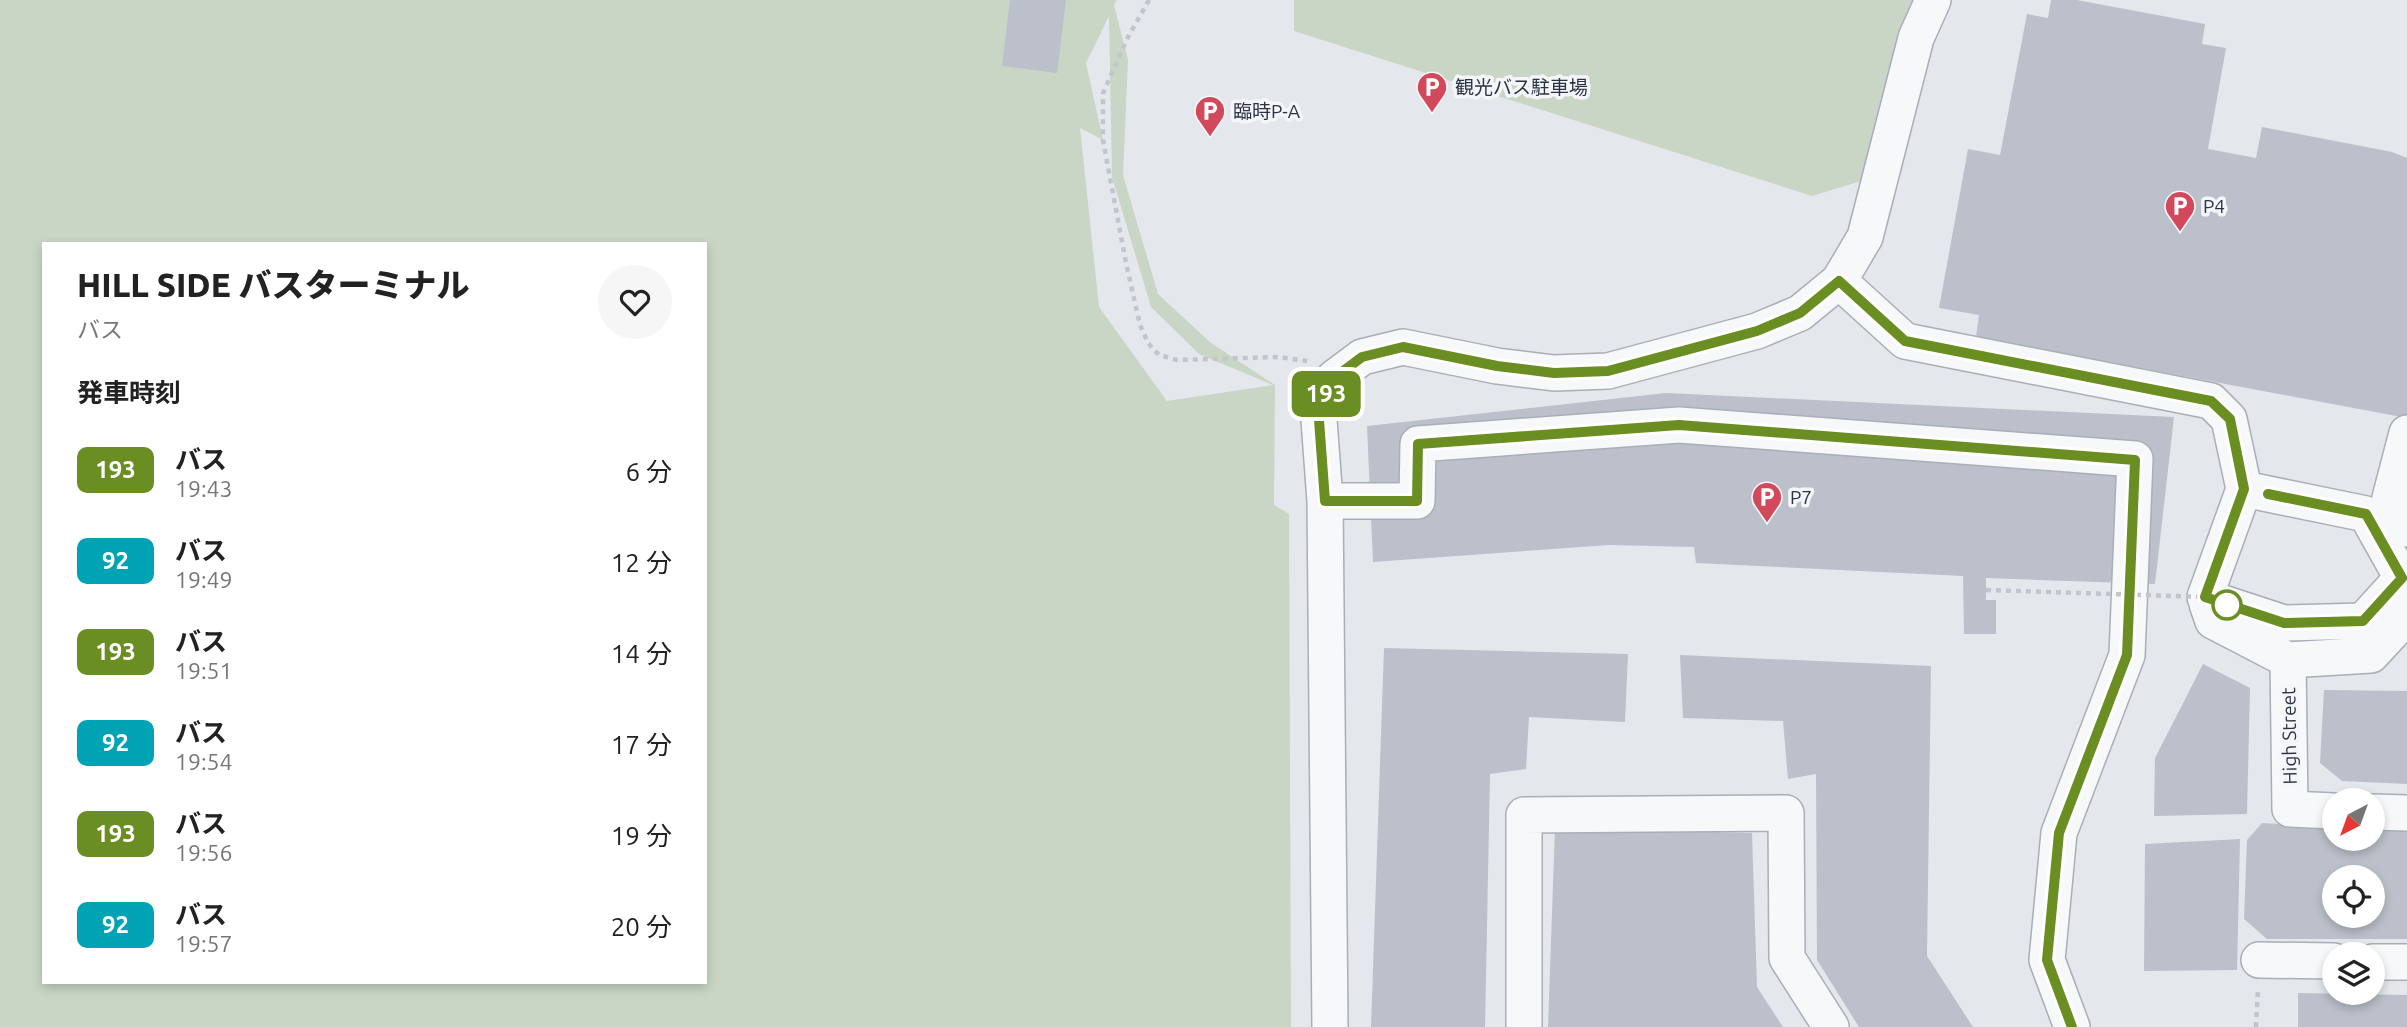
<!DOCTYPE html>
<html lang="ja">
<meta charset="utf-8">
<style>
body{margin:0;font-family:Ubuntu,"Noto Sans JP",sans-serif;background:#f6f6f6;color:#222;height:100vh;display:flex;flex-direction:column;font-size:26px;white-space:nowrap}
*{box-sizing:border-box;margin:0}
p{font-size:23px;color:#767676}
.icon{flex:none;width:38px;height:38px;fill:none;stroke:currentColor;stroke-width:2;stroke-linecap:round;stroke-linejoin:round}
.map{position:relative;flex:1;overflow:hidden}
.sheet{position:absolute;left:42px;top:242px;width:665px;height:742px;display:flex;flex-direction:column;background:#fff;border-radius:0px;box-shadow:0 4px 10px #0003}
.sheet>*{flex:none}
.badge{padding:0 14px;border-radius:10px;font-size:24px;line-height:46px}
.needle{width:46px;rotate:221deg}
.fabs{position:absolute;left:2322px;top:788px;display:grid;gap:14px}
.fabs a{display:grid;place-items:center;width:63px;height:63px;border-radius:50%;background:#fff;box-shadow:0 4px 10px #0003;font-size:35px}
.map>.badge{position:absolute;translate:-50% -50%;box-shadow:0 0 0 4px #fff}
h2{padding:0 35px;font-size:26px;line-height:63px}
.round{display:grid;place-items:center;flex:none;width:74px;height:74px;border-radius:37px;background:#f6f6f6}
.summary{display:flex;align-items:center;justify-content:space-between;height:119px;padding:0 35px}
h1{font-size:33px;font-weight:800;line-height:52px}
ul{padding:0;list-style:none}
li{display:flex;align-items:center;gap:21px;height:91px;padding:0 35px}
li div{flex:1}
li b{display:block;font-size:26px}
li em{font-style:normal}
li .badge{min-width:77px;font-weight:700;text-align:center}
.map>svg:first-child{display:block}
.green{fill:#c9d6c5;fill-rule:evenodd}
.building{fill:#bbc0ca;fill-rule:evenodd}
.lines{fill:none;stroke-linecap:round;stroke-linejoin:round}
.minor-casing{stroke:#a9aeb7;stroke-width:38}
.path{stroke:#c2c5cb;stroke-width:4.5;stroke-dasharray:5 5;stroke-linecap:butt}
.minor{stroke:#f7f8fa;stroke-width:35}
.path-bridge{stroke:#c2c5cb;stroke-width:4.5;stroke-dasharray:5 5;stroke-linecap:butt}
.line-casing{stroke:#fff;stroke-width:16}
.line{stroke:#6b8e23;stroke-width:10}
.stop-dot{fill:#fff;stroke:#6b8e23;stroke-width:3.5}
.labels{text-anchor:middle;dominant-baseline:central;stroke-width:7;stroke-linejoin:round;paint-order:stroke}
.poi-label{font-size:19px;fill:#2b3445;stroke:#f4f6f9;text-anchor:start}
.street-label{font-size:19px;fill:#2b3445;stroke:#f4f6f9}
</style>
<div class="map">
<svg width="2407" height="1027" viewBox="0 0 2407 1027">
<rect width="100%" height="100%" fill="#e4e7ec"/>
<!-- green -->
<path class="green" d="M 0,0 L 1117,0 L 1114,5 L 1128,60 L 1123,175 L 1158,294 L 1211,343 L 1275,385 L 1274,505 L 1289,514 L 1291,1027 L 0,1027 ZM 1109,16 L 1112,177 L 1151,307 L 1199,354 L 1273,385 L 1167,401 L 1099,307 L 1080,128 L 1103,140 L 1086,63 ZM 44,243 L 705,243 L 705,982 L 44,982 Z
M 1294,0 L 1920,0 L 1871,178 L 1812,196 L 1294,31 Z"/>
<!-- building -->
<path class="building" d="M 1010,0 L 1066,0 L 1057,73 L 1002,66 Z
M 2051,0 L 2077,0 L 2205,24 L 2202,44 L 2226,48 L 2208,149 L 2256,158 L 2262,127 L 2392,152 L 2407,158 L 2407,418 L 1976,337 L 1979,315 L 1939,308 L 1968,149 L 2000,155 L 2027,14 L 2048,18 Z
M 1666,393 L 2174,417 L 2155,584 L 1986,578 L 1986,600 L 1996,600 L 1996,634 L 1964,634 L 1963,576 L 1696,563 L 1694,547 L 1609,545 L 1373,562 L 1367,426 Z
M 1384,648 L 1628,654 L 1625,722 L 1529,717 L 1526,769 L 1490,774 L 1485,1027 L 1371,1027 Z
M 1680,655 L 1931,666 L 1927,956 L 1973,1027 L 1859,1027 L 1817,960 L 1816,774 L 1788,779 L 1783,721 L 1683,718 Z
M 2203,664 L 2250,688 L 2247,814 L 2154,816 L 2155,758 Z
M 2324,690 L 2407,691 L 2407,784 L 2342,781 L 2320,763 Z
M 2262,823 L 2334,827 L 2334,838 L 2373,838 L 2373,829 L 2407,830 L 2407,939 L 2267,939 L 2244,919 L 2247,840 ZM 2334,877 L 2373,877 L 2373,915 L 2334,915 Z
M 1555,828 L 1752,833 L 1757,987 L 1783,1027 L 1548,1027 Z
M 2240,839 L 2237,970 L 2144,971 L 2145,844 Z
M 2298,993 L 2407,995 L 2407,1027 L 2298,1027 Z"/>
<g class="lines">
<!-- minor casing -->
<g class="minor-casing">
<path id="minor" d="M 1839,281 L 1905,341 L 2211,401 L 2229,419 L 2244,489 L 2205,597 L 2284,623 L 2363,621 L 2402,578 L 2366,514 L 2244,489
M 2407,433 L 2390,498 L 2407,529
M 1325,501 L 1417,501 L 1418,444 L 1679,425 L 2135,459 L 2127,655 L 2059,833 L 2047,960 L 2072,1027
M 2207,604 L 2213,621 L 2288,660 L 2371,655 L 2407,616
M 2288,660 L 2290,809 L 2334,811
M 2373,812 L 2407,813
M 2259,960 L 2334,961
M 2373,962 L 2407,962
M 1330,1027 L 1325,501 L 1319,420 L 1322,401 L 1334,378 L 1362,357 L 1403,347 L 1497,366 L 1554,373 L 1608,371 L 1757,331 L 1800,313 L 1839,281 L 1865,237 L 1916,38 L 1933,0
M 1524,1027 L 1524,815 L 1786,813 L 1787,958 L 1831,1027"/>
</g>
<!-- path -->
<path class="path" d="M 1149,0 L 1128,37 L 1103,93 L 1103,140 L 1126,263 L 1140,325 L 1148,343 L 1159,355 L 1177,360 L 1279,357 L 1307,361
M 2256,1027 L 2258,989"/>
<!-- minor -->
<use href="#minor" class="minor"/>
<!-- path-bridge -->
<path class="path-bridge" d="M 1986,590 L 2205,597"/>
</g>
<g class="lines">
<!-- line casing -->
<g class="line-casing">
<path id="line" d="M 2072,1027 L 2047,960 L 2059,833 L 2127,655 L 2135,460 L 1679,425 L 1418,444 L 1417,501 L 1325,501 L 1319,420 L 1322,401 L 1334,378 L 1362,357 L 1403,347 L 1497,366 L 1554,373 L 1608,371 L 1757,331 L 1800,313 L 1839,281 L 1905,341 L 2211,401 L 2230,419 L 2244,489 L 2205,597 L 2284,623 L 2363,621 L 2402,578 L 2366,514 L 2268,494"/>
</g>
<!-- line -->
<use href="#line" class="line"/>
</g>
<!-- icons -->
<defs>
<g id="parking-pin" transform="scale(1.575)"><path d="M0 17L-7.5 6A9.5 9.5 0 1 1 7.5 6Z" fill="#d1495b" stroke="#f4f6f9"/><path d="M-3.5-5.5H1a3.5 3.5 0 0 1 0 7H-1V5.5H-3.5ZM-1-3.4V-.6H.8a1.4 1.4 0 0 0 0-2.8Z" fill="#fff"/></g>
</defs>
<g fill-rule="evenodd">
<use href="#parking-pin" x="1432" y="87"/>
<use href="#parking-pin" x="1210" y="111"/>
<use href="#parking-pin" x="2180" y="206"/>
<use href="#parking-pin" x="1767" y="497"/>
</g>
<!-- markers -->
<circle class="stop-dot" cx="2227" cy="605" r="14"/>
<g class="labels">
<!-- poi labels -->
<g class="poi-label">
<text x="1455" y="87">観光バス駐車場</text>
<text x="1233" y="111">臨時P-A</text>
<text x="2203" y="206">P4</text>
<text x="1790" y="497">P7</text>
</g>
<!-- street labels -->
<g class="street-label">
<text transform="translate(2289 736) rotate(-91)">High Street</text>
</g>
</g>
</svg>
<div class="fabs">
<a><svg class="needle" viewBox="-14 -14 28 28"><path d="M0-13l5 13h-10z" fill="#e53935"/><path d="M0 13l5-13h-10z" fill="#767676"/></svg></a>
<a><svg class="icon" aria-label="locate" viewBox="0 0 24 24"><circle cx="12" cy="12" r="6"/><path d="M12 2v4M12 18v4M2 12h4M18 12h4"/></svg></a>
<a><svg class="icon" aria-label="layers" viewBox="0 0 24 24"><path d="M12 4l9 5-9 5-9-5zM3 14l9 5 9-5"/></svg></a>
</div>
<b class="badge" style="left:1326px;top:394px;background:#6b8e23;color:#fff">193</b>
<section class="sheet">
<div class="summary"><div><h1>HILL SIDE バスターミナル</h1><p>バス</p></div><a class="round"><svg class="icon" aria-label="heart" viewBox="0 0 24 24"><path d="M12 20l-8-8c-3-5 5-10 8-4 3-6 11-1 8 4z"/></svg></a></div>
<h2>発車時刻</h2>
<ul>
<li><span class="badge" style="background:#6b8e23;color:#fff">193</span><div><b>バス</b><p>19:43</p></div><em>6 分</em></li>
<li><span class="badge" style="background:#00a3b4;color:#fff">92</span><div><b>バス</b><p>19:49</p></div><em>12 分</em></li>
<li><span class="badge" style="background:#6b8e23;color:#fff">193</span><div><b>バス</b><p>19:51</p></div><em>14 分</em></li>
<li><span class="badge" style="background:#00a3b4;color:#fff">92</span><div><b>バス</b><p>19:54</p></div><em>17 分</em></li>
<li><span class="badge" style="background:#6b8e23;color:#fff">193</span><div><b>バス</b><p>19:56</p></div><em>19 分</em></li>
<li><span class="badge" style="background:#00a3b4;color:#fff">92</span><div><b>バス</b><p>19:57</p></div><em>20 分</em></li>
</ul>
</section>
</div>
